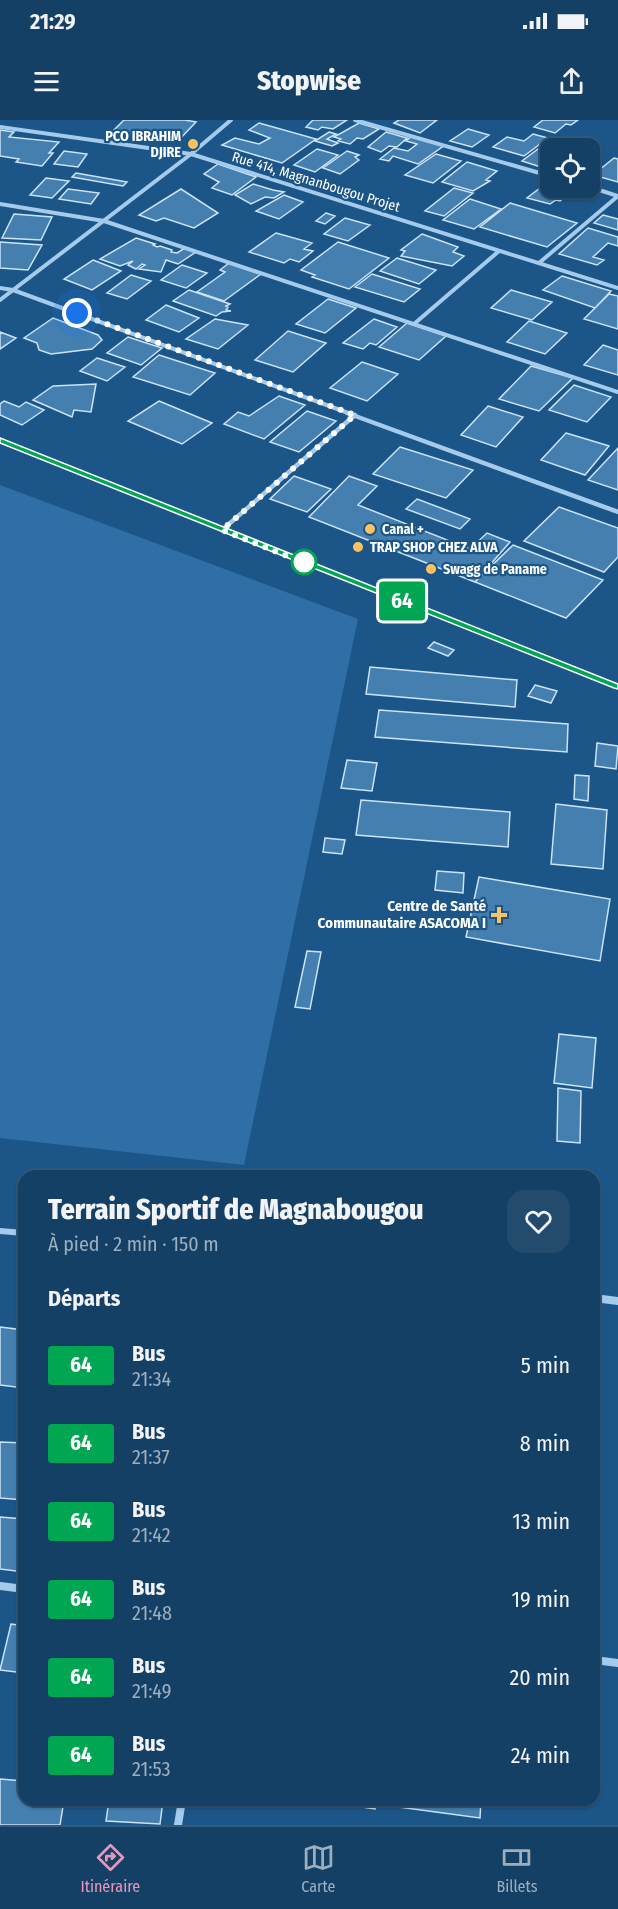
<!DOCTYPE html>
<html lang="fr">
<meta charset="utf-8">
<style>
body{margin:0;font-family:"Fira Sans Condensed",sans-serif;background:#224b6e;color:#f1f3f6;height:100vh;display:flex;flex-direction:column;font-size:22px;white-space:nowrap}
*{box-sizing:border-box;margin:0}
p{font-size:20px;color:#9dafbf}
.icon{flex:none;width:33px;height:33px;fill:none;stroke:currentColor;stroke-width:2;stroke-linecap:round;stroke-linejoin:round}
.map{position:relative;flex:1;overflow:hidden}
.side{position:absolute;left:18px;top:1050px;width:582px;height:636px;display:flex;flex-direction:column;background:#154065;border-radius:18px;box-shadow:0 2px 4px #0004,0 0 0 2px #345979}
.side>*{flex:none}
.badge{padding:0 12px;border-radius:4px;font-size:21px;line-height:39px}
.buttons{position:absolute;left:540px;top:18px;display:grid;gap:12px}
.buttons a{display:grid;place-items:center;width:60px;height:60px;border-radius:12px;background:#154065;box-shadow:0 2px 4px #0004,0 0 0 2px #345979;font-size:30px}
.you{position:absolute;width:30px;height:30px;margin:-15px;border:4px solid #fff;border-radius:50%;background:#1a73e8;box-shadow:0 0 0 9px #1a73e833}
.map>.badge{position:absolute;translate:-50% -50%;box-shadow:0 0 0 3px #fff}
h2{padding:0 30px;font-size:22px;line-height:54px}
.round{display:grid;place-items:center;flex:none;width:63px;height:63px;border-radius:18px;background:#224b6e}
.summary{display:flex;align-items:center;justify-content:space-between;height:102px;padding:0 30px}
h1{font-size:28px;font-weight:800;line-height:45px}
ul{padding:0;list-style:none}
li{display:flex;align-items:center;gap:18px;height:78px;padding:0 30px}
li div{flex:1}
li b{display:block;font-size:22px}
li em{font-style:normal}
li .badge{min-width:66px;font-weight:700;text-align:center}
.status{display:flex;justify-content:space-between;align-items:center;height:42px;padding:0 30px;background:#154065;direction:ltr}
.status svg{height:16px;fill:currentColor}
header{display:flex;justify-content:space-between;align-items:center;height:78px;padding:0 30px;background:#154065;font-size:27px;font-weight:800}
.menu{display:flex;justify-content:space-around;align-items:center;height:84px;border-top:2px solid #345979;background:#154065;font-size:16px;color:#9dafbf}
.menu a{display:grid;justify-items:center;gap:3px}
.menu .on{color:#e797bd}
.map>svg:first-child{display:block}
.green{fill:#2f6fa5}
.building{fill:#447fb0;stroke:#c9e3f8;stroke-width:1.5}
.lines{fill:none;stroke-linecap:round;stroke-linejoin:round}
.street-far3{stroke:#a4cbeb;stroke-width:4}
.street-far2{stroke:#a4cbeb;stroke-width:4.5}
.street-far1{stroke:#a4cbeb;stroke-width:6}
.street{stroke:#a4cbeb;stroke-width:8}
.line{fill:#00a651;stroke:#fff;stroke-width:1.5}
.walk{stroke:#fff;stroke-width:6;stroke-dasharray:0 10.8}
.poi-dot{fill:#fcc161;stroke:#1c5587;stroke-width:2}
.stop-dot{fill:#fff;stroke:#00a651;stroke-width:3}
.labels{text-anchor:middle;dominant-baseline:central;stroke-width:4.5;stroke-linejoin:round;paint-order:stroke}
.far-poi-label{font-size:14px;font-weight:bold;fill:#fff;stroke:#1c5587;text-anchor:start}
.far-street-label{font-size:14px;fill:#fff;stroke:#1c5587}
.poi-label{font-size:15px;font-weight:bold;fill:#fff;stroke:#1c5587;text-anchor:end}
</style>
<div class="status"><b>21:29</b><svg viewBox="0 0 49 12"><path d="M0 12V9h3v3zM5 12V6h3v6zM10 12V3h3v9zM15 12V0h3v12zM26 1h20v11H26zM47 4h2v5h-2z"/></svg></div>
<header><svg class="icon" aria-label="menu" viewBox="0 0 24 24"><path d="M4 6h16M4 12h16M4 18h16"/></svg>Stopwise<svg class="icon" aria-label="share" viewBox="0 0 24 24"><path d="M12 15V3M7 8l5-5 5 5M5 13v7h14v-7"/></svg></header>
<div class="map">
<svg width="618" height="1705" viewBox="0 0 618 1705">
<rect width="100%" height="100%" fill="#1c5587"/>
<!-- green -->
<path class="green" d="M 0,365 L 358,499 L 244,1045 L 0,1018 Z"/>
<!-- building -->
<path class="building" d="M 124,0 L 185,0 L 196,2 L 178,21 L 113,11 Z
M 313,0 L 347,0 L 333,9 L 322,7 L 318,10 L 306,7 Z
M 399,0 L 437,0 L 420,13 L 394,3 Z
M 543,0 L 578,0 L 571,5 L 566,4 L 555,13 L 534,7 Z
M 259,3 L 316,19 L 282,43 L 222,25 L 235,18 L 259,24 L 270,18 L 249,10 Z
M 359,3 L 379,9 L 363,19 L 357,18 L 350,24 L 338,21 L 341,19 L 334,17 Z
M 468,9 L 489,15 L 472,27 L 450,21 Z
M 0,10 L 14,12 L 9,17 L 59,22 L 49,33 L 53,33 L 42,46 L 16,42 L 19,39 L 0,36 Z
M 329,12 L 336,14 L 327,19 L 338,23 L 332,26 L 315,21 Z
M 386,12 L 407,18 L 397,27 L 389,26 L 381,32 L 368,27 Z
M 533,14 L 548,18 L 524,36 L 493,27 L 507,17 L 524,21 Z
M 412,16 L 445,25 L 418,44 L 393,36 L 389,41 L 380,39 L 394,28 L 408,31 L 417,24 L 406,21 Z
M 542,26 L 551,28 L 550,50 L 522,41 Z
M 317,29 L 338,35 L 315,52 L 294,45 Z
M 64,31 L 87,34 L 78,47 L 54,44 Z
M 347,31 L 359,35 L 355,37 L 359,40 L 340,54 L 323,48 Z
M 436,34 L 461,41 L 433,63 L 405,55 Z
M 614,38 L 618,39 L 618,62 L 593,55 Z
M 467,42 L 497,51 L 486,60 L 490,61 L 473,71 L 442,62 Z
M 218,44 L 256,57 L 232,75 L 212,68 L 219,62 L 204,54 Z
M 76,53 L 127,62 L 123,66 L 72,57 Z
M 46,58 L 69,61 L 52,78 L 30,75 Z
M 253,64 L 273,70 L 284,72 L 274,78 L 265,77 L 251,84 L 235,75 Z
M 454,68 L 473,73 L 444,96 L 425,91 Z
M 540,68 L 567,75 L 560,81 L 556,80 L 550,84 L 527,78 Z
M 68,69 L 99,73 L 91,84 L 59,79 Z
M 181,69 L 218,93 L 194,108 L 164,98 L 156,101 L 139,95 Z
M 284,75 L 303,82 L 279,99 L 256,91 Z
M 470,79 L 501,89 L 474,109 L 443,100 Z
M 510,83 L 577,103 L 547,127 L 480,107 Z
M 326,93 L 335,96 L 325,104 L 316,101 Z
M 14,94 L 52,97 L 41,120 L 2,118 Z
M 603,95 L 618,99 L 618,110 L 594,103 Z
M 345,98 L 370,105 L 348,121 L 324,114 Z
M 588,108 L 618,117 L 618,126 L 608,123 L 593,137 L 604,140 L 597,145 L 559,134 Z
M 276,113 L 312,123 L 304,129 L 313,131 L 299,142 L 290,139 L 284,143 L 249,132 Z
M 422,114 L 458,127 L 453,132 L 464,136 L 452,146 L 401,136 L 405,131 L 401,130 Z
M 136,118 L 155,124 L 153,125 L 157,127 L 160,126 L 172,130 L 171,132 L 177,133 L 185,128 L 196,132 L 178,144 L 166,140 L 161,152 L 139,149 L 145,145 L 142,144 L 136,149 L 128,145 L 133,141 L 120,146 L 100,139 Z
M 0,122 L 42,125 L 28,150 L 0,148 Z
M 338,122 L 389,138 L 349,169 L 312,157 L 315,155 L 301,150 Z
M 397,138 L 436,150 L 419,164 L 380,151 Z
M 93,140 L 121,151 L 92,170 L 64,159 Z
M 229,143 L 261,154 L 224,181 L 197,172 L 225,152 L 220,150 Z
M 182,145 L 207,153 L 186,168 L 161,160 Z
M 372,154 L 420,169 L 404,182 L 355,167 Z
M 131,155 L 151,161 L 127,179 L 107,173 Z
M 562,156 L 611,171 L 595,188 L 543,170 Z
M 189,170 L 230,184 L 226,186 L 228,187 L 226,190 L 231,191 L 222,192 L 216,196 L 173,181 Z
M 511,170 L 552,182 L 532,200 L 491,188 Z
M 609,174 L 618,176 L 618,209 L 584,199 Z
M 328,179 L 356,188 L 325,213 L 296,204 Z
M 166,185 L 199,198 L 179,212 L 146,200 Z
M 53,198 L 98,215 L 102,220 L 92,229 L 51,234 L 39,230 L 37,223 L 24,218 Z
M 215,199 L 248,205 L 218,229 L 186,219 Z
M 374,199 L 397,207 L 376,225 L 370,223 L 363,229 L 343,223 Z
M 529,201 L 567,213 L 545,234 L 507,222 Z
M 407,203 L 446,216 L 419,240 L 379,227 Z
M 288,211 L 326,223 L 293,252 L 255,240 Z
M 0,212 L 16,218 L 0,229 Z
M 128,217 L 162,228 L 141,245 L 107,233 Z
M 603,225 L 618,230 L 618,255 L 584,245 Z
M 159,235 L 215,253 L 190,275 L 133,257 Z
M 97,238 L 125,247 L 107,261 L 80,251 Z
M 362,242 L 398,254 L 367,281 L 330,268 Z
M 531,246 L 573,258 L 539,291 L 499,279 Z
M 96,264 L 91,292 L 74,290 L 72,297 L 33,280 L 53,266 Z
M 574,265 L 611,277 L 587,302 L 549,290 Z
M 279,276 L 305,285 L 264,319 L 224,304 L 238,292 L 249,296 Z
M 4,281 L 19,287 L 26,282 L 44,290 L 22,305 L 0,295 L 0,284 Z
M 159,281 L 212,303 L 182,324 L 128,301 Z
M 488,286 L 523,297 L 496,327 L 461,315 Z
M 307,291 L 336,301 L 299,332 L 270,322 Z
M 566,313 L 609,326 L 585,355 L 541,340 Z
M 400,327 L 473,350 L 446,378 L 373,354 Z
M 618,328 L 618,370 L 588,360 Z
M 294,356 L 331,369 L 307,392 L 270,379 Z
M 349,356 L 377,366 L 358,385 L 470,429 L 487,413 L 510,422 L 475,462 L 309,397 Z
M 417,379 L 470,399 L 460,409 L 406,389 Z
M 559,387 L 618,408 L 618,437 L 604,452 L 524,421 Z
M 513,425 L 603,460 L 566,498 L 475,462 Z
M 434,522 L 454,530 L 448,536 L 428,528 Z
M 370,547 L 517,560 L 515,587 L 366,574 Z
M 535,565 L 557,571 L 551,583 L 528,576 Z
M 379,590 L 568,604 L 567,632 L 375,617 Z
M 597,623 L 618,626 L 616,649 L 595,646 Z
M 347,640 L 377,643 L 372,671 L 341,668 Z
M 575,655 L 589,656 L 588,681 L 574,679 Z
M 361,680 L 510,692 L 508,727 L 356,715 Z
M 556,684 L 607,690 L 603,749 L 551,744 Z
M 325,718 L 345,720 L 342,734 L 323,732 Z
M 437,751 L 464,753 L 463,773 L 435,770 Z
M 479,757 L 610,779 L 600,841 L 466,817 Z
M 307,831 L 321,832 L 310,889 L 295,887 Z
M 559,914 L 596,918 L 592,968 L 554,963 Z
M 558,968 L 581,971 L 580,1023 L 557,1021 Z
M 0,1207 L 24,1210 L 24,1268 L 0,1265 Z
M 0,1322 L 24,1323 L 24,1380 L 0,1378 Z
M 0,1397 L 24,1399 L 24,1452 L 0,1449 Z
M 11,1504 L 24,1506 L 24,1553 L 0,1550 Z
M 0,1659 L 24,1661 L 24,1680 L 64,1680 L 60,1705 L 0,1705 Z
M 109,1680 L 163,1680 L 160,1704 L 106,1701 Z
M 313,1680 L 376,1680 L 375,1689 Z
M 384,1680 L 481,1680 L 480,1698 L 384,1685 Z"/>
<g class="lines">
<!-- street-far3 -->
<path class="street-far3" d="M 355,0 L 550,56
M 0,7 L 191,34 L 618,168
M 590,67 L 618,76
M 0,84 L 104,101 L 618,272
M 539,143 L 618,76
M 0,168 L 13,170 L 351,294
M 0,180 L 191,34 L 231,0
M 414,204 L 499,131"/>
<!-- street-far2 -->
<path class="street-far2" d="M 347,293 L 618,392
M 0,321 L 618,566
M 222,410 L 355,295"/>
<!-- street-far1 -->
<path class="street-far1" d="M 0,1111 L 24,1113"/>
<!-- street -->
<path class="street" d="M 594,1178 L 618,1181
M 0,1466 L 24,1469
M 594,1540 L 618,1543
M 178,1705 L 182,1680"/>
</g>
<!-- line -->
<path class="line" d="M 0,318 L 618,564 L 618,569 L 614,568 L 0,323 Z"/>
<g class="lines">
<!-- walk -->
<path class="walk" d="M 77,193 L 355,295 L 222,410 L 310,445 L 304,442"/>
</g>
<!-- markers -->
<g class="poi-dot">
<circle cx="193" cy="24" r="6"/>
<circle cx="370" cy="409" r="6"/>
<circle cx="358" cy="427" r="6"/>
<circle cx="431" cy="449" r="6"/>
<path d="M496 786h6v6h6v6h-6v6h-6v-6h-6v-6h6z"/>
</g>
<circle class="stop-dot" cx="304" cy="442" r="12"/>
<g class="labels">
<!-- far-poi labels -->
<g class="far-poi-label">
<text x="181" y="16" text-anchor="end">PCO IBRAHIM<tspan x="181" dy="16">DJIRE</tspan></text>
<text x="382" y="409">Canal +</text>
<text x="370" y="427">TRAP SHOP CHEZ ALVA</text>
<text x="443" y="449">Swagg de Paname</text>
</g>
<!-- far-street labels -->
<g class="far-street-label">
<text transform="translate(316 62) rotate(17)">Rue 414, Magnanbougou Projet</text>
</g>
<!-- poi labels -->
<g class="poi-label">
<text x="486" y="786">Centre de Santé<tspan x="486" dy="17">Communautaire ASACOMA I</tspan></text>
</g>
</g>
</svg>
<div class="buttons">
<a><svg class="icon" aria-label="locate" viewBox="0 0 24 24"><circle cx="12" cy="12" r="6"/><path d="M12 2v4M12 18v4M2 12h4M18 12h4"/></svg></a>
</div>
<div class="you" style="left:77px;top:193px"></div>
<b class="badge" style="left:402px;top:481px;background:#00a651;color:#fff">64</b>
<section class="side">
<div class="summary"><div><h1>Terrain Sportif de Magnabougou</h1><p>À pied · 2 min · 150 m</p></div><a class="round"><svg class="icon" aria-label="heart" viewBox="0 0 24 24"><path d="M12 20l-8-8c-3-5 5-10 8-4 3-6 11-1 8 4z"/></svg></a></div>
<h2>Départs</h2>
<ul>
<li><span class="badge" style="background:#00a651;color:#fff">64</span><div><b>Bus</b><p>21:34</p></div><em>5 min</em></li>
<li><span class="badge" style="background:#00a651;color:#fff">64</span><div><b>Bus</b><p>21:37</p></div><em>8 min</em></li>
<li><span class="badge" style="background:#00a651;color:#fff">64</span><div><b>Bus</b><p>21:42</p></div><em>13 min</em></li>
<li><span class="badge" style="background:#00a651;color:#fff">64</span><div><b>Bus</b><p>21:48</p></div><em>19 min</em></li>
<li><span class="badge" style="background:#00a651;color:#fff">64</span><div><b>Bus</b><p>21:49</p></div><em>20 min</em></li>
<li><span class="badge" style="background:#00a651;color:#fff">64</span><div><b>Bus</b><p>21:53</p></div><em>24 min</em></li>
</ul>
</section>
</div>
<nav class="menu">
<a class="on"><svg class="icon" aria-label="directions" viewBox="0 0 24 24"><path d="M12 3l9 9-9 9-9-9zM9 14v-3h6M13 9l2 2-2 2"/></svg>Itinéraire</a>
<a><svg class="icon" aria-label="map" viewBox="0 0 24 24"><path d="M3 6l6-2 6 2 6-2v14l-6 2-6-2-6 2zM9 4v14M15 6v14"/></svg>Carte</a>
<a><svg class="icon" aria-label="tickets" viewBox="0 0 24 24"><path d="M3 7h18v10H3zM15 7v10"/></svg>Billets</a>
</nav>
